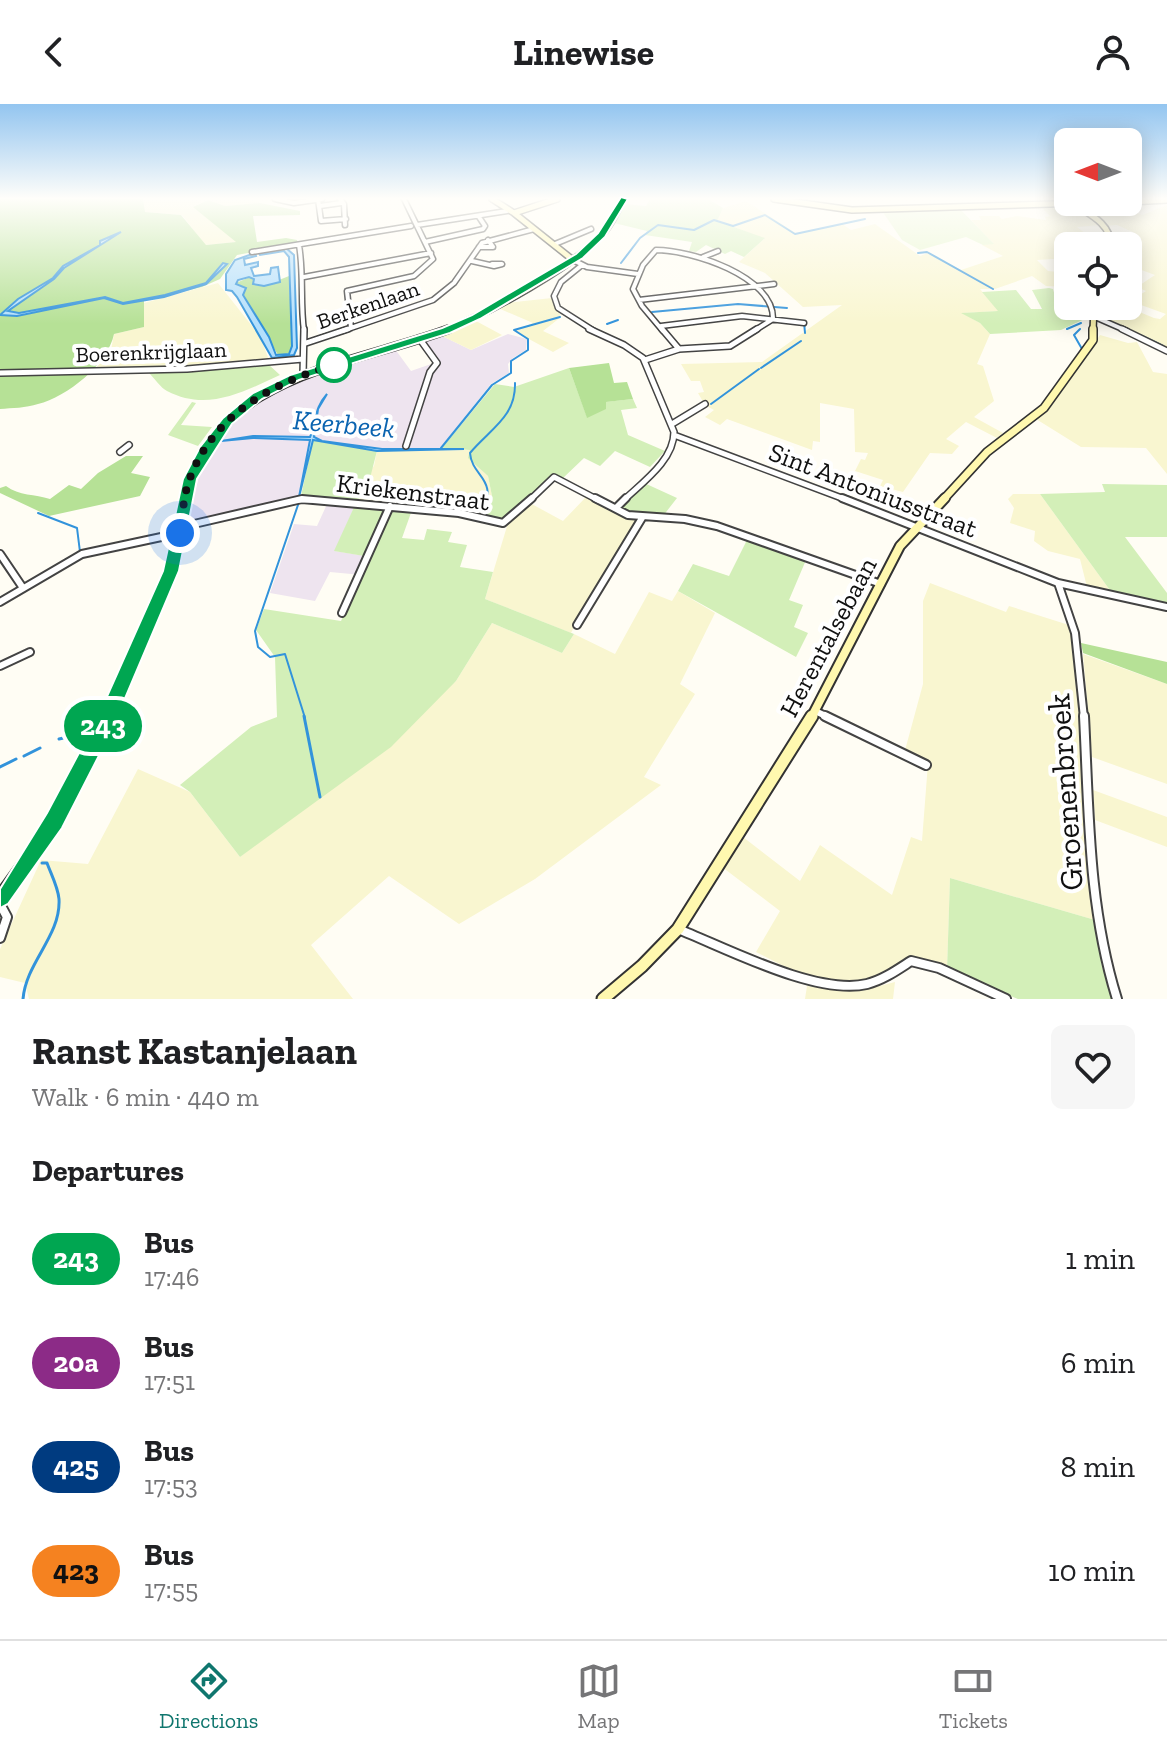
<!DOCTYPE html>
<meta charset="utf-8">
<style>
body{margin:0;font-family:"Zilla Slab",serif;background:#f6f6f6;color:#202124;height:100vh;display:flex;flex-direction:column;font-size:30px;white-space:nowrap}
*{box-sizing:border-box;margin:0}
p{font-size:26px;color:#757577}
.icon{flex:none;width:44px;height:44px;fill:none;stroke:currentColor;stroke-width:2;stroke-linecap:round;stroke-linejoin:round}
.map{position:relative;height:895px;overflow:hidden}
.drawer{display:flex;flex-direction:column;background:#fff;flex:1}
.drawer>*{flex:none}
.badge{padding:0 16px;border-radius:26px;font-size:28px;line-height:52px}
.needle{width:52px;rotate:270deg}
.controls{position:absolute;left:1054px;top:24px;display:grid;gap:16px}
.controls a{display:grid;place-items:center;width:88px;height:88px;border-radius:12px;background:#fff;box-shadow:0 4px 20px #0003;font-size:40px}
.you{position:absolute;width:40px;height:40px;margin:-20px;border:6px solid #fff;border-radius:50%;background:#1a73e8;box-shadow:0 0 0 12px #1a73e833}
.map>.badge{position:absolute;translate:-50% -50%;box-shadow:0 0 0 4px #fff}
h2{padding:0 32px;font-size:30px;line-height:72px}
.round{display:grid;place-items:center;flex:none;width:84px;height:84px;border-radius:12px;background:#f6f6f6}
.headline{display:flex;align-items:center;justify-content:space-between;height:136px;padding:0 32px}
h1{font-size:38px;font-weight:700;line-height:60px}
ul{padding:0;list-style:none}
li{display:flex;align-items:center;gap:24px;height:104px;padding:0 32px}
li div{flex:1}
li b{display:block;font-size:30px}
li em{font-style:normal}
li .badge{min-width:88px;font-weight:700;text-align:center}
header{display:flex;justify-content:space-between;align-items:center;height:104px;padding:0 32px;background:#fff;font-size:36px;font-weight:700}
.tabs{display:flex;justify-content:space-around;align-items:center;height:112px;border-top:2px solid #e0e0e0;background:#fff;font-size:22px;color:#757577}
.tabs a{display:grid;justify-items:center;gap:4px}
.tabs .selected{color:#0f766e}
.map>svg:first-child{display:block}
.industrial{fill:#eee4ef}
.farmland{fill:#f9f6d0}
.green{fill:#d3efb8}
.forest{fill:#b6e196}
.pitch{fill:#e5f5cb}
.water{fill:#b3dffc;stroke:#3293db;stroke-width:2}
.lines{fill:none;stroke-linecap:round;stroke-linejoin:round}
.stream-far1{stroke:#3293db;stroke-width:2}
.stream{stroke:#3293db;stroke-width:3}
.street-far3-casing{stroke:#434343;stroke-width:7}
.street-far2-casing{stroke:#434343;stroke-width:8}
.street-far1-casing{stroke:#434343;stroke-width:10}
.street-casing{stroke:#434343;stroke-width:12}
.secondary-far3-casing{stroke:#323232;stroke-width:8}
.secondary-far2-casing{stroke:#323232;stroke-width:10}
.secondary-far1-casing{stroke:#323232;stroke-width:12}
.secondary-casing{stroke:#323232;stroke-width:15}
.street-far3{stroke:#fff;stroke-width:4}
.street-far2{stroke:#fff;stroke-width:5}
.street-far1{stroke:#fff;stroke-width:6}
.street{stroke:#fff;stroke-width:8}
.secondary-far3{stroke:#fff8af;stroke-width:5}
.secondary-far2{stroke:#fff8af;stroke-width:7}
.secondary-far1{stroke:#fff8af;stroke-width:8}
.secondary{stroke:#fff8af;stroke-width:11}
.line{fill:#00a651;stroke:#fff;stroke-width:2}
.walk{stroke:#101010;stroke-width:8;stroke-dasharray:0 14.4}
.stop-dot{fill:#fff;stroke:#00a651;stroke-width:4}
.labels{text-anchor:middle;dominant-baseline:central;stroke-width:8;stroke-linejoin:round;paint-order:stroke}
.far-street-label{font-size:22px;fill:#101010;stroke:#fff}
.street-label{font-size:26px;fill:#101010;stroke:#fff}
.water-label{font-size:28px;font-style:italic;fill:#0b64b0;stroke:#fff}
.near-street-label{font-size:32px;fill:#101010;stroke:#fff}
</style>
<header><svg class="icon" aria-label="back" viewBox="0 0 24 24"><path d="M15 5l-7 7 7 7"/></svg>Linewise<svg class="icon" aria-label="person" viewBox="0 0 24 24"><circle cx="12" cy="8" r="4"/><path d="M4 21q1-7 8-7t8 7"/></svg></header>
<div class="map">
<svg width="1167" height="895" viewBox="0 0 1167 895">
<rect width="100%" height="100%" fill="#fffdf4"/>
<!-- industrial -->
<path class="industrial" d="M 508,230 L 527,235 L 526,246 L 513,254 L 508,260 L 509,269 L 491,280 L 440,344 L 382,345 L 310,337 L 299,393 L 187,420 L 201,364 L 229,323 L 255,298 L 300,275 L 395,245 L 411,267 L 434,259 L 419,238 L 440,231 L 471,246 Z
M 328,398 L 356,399 L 335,447 L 371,453 L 362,471 L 330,468 L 315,497 L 270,489 L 294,420 L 317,422 Z"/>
<!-- farmland -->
<path class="farmland" d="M 143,95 L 257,95 L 260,99 L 225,102 L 208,96 L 194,102 L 237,138 L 205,141 L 182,111 L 145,108 Z
M 746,97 L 797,130 L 842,120 L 851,126 L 875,120 L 920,152 L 928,149 L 961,166 L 1003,152 L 982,141 L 993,139 L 971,116 L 981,116 L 979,112 L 999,112 L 1002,115 L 1017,112 L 1046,116 L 1045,113 L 1050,112 L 1039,101 L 1068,100 L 1075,103 L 1100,121 L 1077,123 L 1086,130 L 1107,130 L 1109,140 L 1068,142 L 1068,154 L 1037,156 L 1048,167 L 1068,169 L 1068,183 L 1046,182 L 1032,172 L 995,185 L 980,185 L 999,207 L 963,209 L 980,219 L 990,230 L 977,260 L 983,262 L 994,297 L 974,313 L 1003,329 L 997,334 L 966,318 L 946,335 L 959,342 L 952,350 L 930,349 L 903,388 L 880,382 L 883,376 L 855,367 L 861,355 L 865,356 L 868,349 L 855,348 L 854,305 L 820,299 L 820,338 L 813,337 L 812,346 L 727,315 L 720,321 L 705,313 L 714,306 L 705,301 L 698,289 L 704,288 L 700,277 L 691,277 L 681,260 L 762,258 L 842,201 L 803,203 L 765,169 L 739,158 L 764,135 L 717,116 L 723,104 Z
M 1112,99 L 1142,111 L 1167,101 L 1167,244 L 1098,211 L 1098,202 L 1125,202 L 1154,214 L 1160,215 L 1166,210 L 1130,197 L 1146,187 L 1137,183 L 1155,171 L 1128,161 L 1128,142 L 1114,142 L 1113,129 L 1134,132 L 1135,129 L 1117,121 L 1106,122 L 1079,101 Z
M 218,179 L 260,232 L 269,256 L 200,263 L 94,266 L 111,246 L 114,230 L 144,223 L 144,199 Z
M 552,194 L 561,213 L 543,227 L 569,239 L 553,248 L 514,227 L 533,219 L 498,204 L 505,199 Z
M 476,217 L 502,231 L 471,246 L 440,231 Z
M 1100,231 L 1128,239 L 1137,238 L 1153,268 L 1167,270 L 1167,370 L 1146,344 L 1081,343 L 1036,315 L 1052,301 Z
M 470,346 L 469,354 L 488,372 L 492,392 L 469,410 L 355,401 L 361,387 L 356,387 L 359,377 L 374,362 L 377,347 Z
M 1013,390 L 1040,390 L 1112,489 L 1087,483 L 1080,455 L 1048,447 L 1034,437 L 1035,427 L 1010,419 L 1014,404 L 1008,395 Z
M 587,392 L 638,416 L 590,492 L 571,529 L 485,495 L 508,419 L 528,398 L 563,417 Z
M 930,479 L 1006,508 L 1009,502 L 1072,522 L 1079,582 L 1090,784 L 1095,816 L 950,774 L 947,866 L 916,853 L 906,854 L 878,875 L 834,878 L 809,875 L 756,848 L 780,807 L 722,763 L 743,733 L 800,777 L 820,741 L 892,791 L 911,733 L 922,737 L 928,659 L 904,650 L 923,580 L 923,497 Z
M 678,487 L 715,509 L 680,580 L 695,590 L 644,673 L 661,681 L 535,775 L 459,820 L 389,772 L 311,841 L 353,895 L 29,895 L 25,879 L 0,873 L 0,845 L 41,756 L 88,760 L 138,665 L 190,688 L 240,753 L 456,577 L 492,519 L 562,549 L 574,530 L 615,550 L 649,488 L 672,497 Z
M 1083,550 L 1167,580 L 1167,680 L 1092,653 Z
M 1093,686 L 1167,713 L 1167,743 L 1095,716 Z
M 895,878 L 893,895 L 805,895 L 807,882 L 860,887 Z"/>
<!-- green -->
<path class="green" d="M 650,95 L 708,95 L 723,104 L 717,117 L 765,134 L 744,153 L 731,147 L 725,150 L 706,141 L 696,148 L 689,147 L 692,138 L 645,131 L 647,127 L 614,119 L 625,100 L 646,102 Z
M 1049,184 L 1053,185 L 1056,196 L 1068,198 L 1068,202 L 1090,203 L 1091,212 L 1061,226 L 990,230 L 980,219 L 961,209 L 998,207 L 982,188 L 1016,186 L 1031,205 L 1042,205 L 1032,186 Z
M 268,260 L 280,271 C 243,288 207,308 167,287 C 161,284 154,274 149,269 Z
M 569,264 L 587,313 L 605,298 L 633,295 L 637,304 L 621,306 L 628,331 L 665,347 L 650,363 L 615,347 L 600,362 L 584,354 L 562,375 L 553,371 L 505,417 L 469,410 L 469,395 L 492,392 L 488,372 L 468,354 L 470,346 L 442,344 L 495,280 L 514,283 Z
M 192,298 L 196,299 L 181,321 L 212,323 L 198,342 L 168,331 Z
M 313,336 L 377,347 L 369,378 L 359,377 L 356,387 L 362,388 L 357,398 L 301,392 Z
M 642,378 L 677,394 L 663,412 L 636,412 L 620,403 Z
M 1102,380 L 1167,381 L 1167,433 L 1125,433 L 1167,489 L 1167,501 L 1112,489 L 1040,390 L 1105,388 Z
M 355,401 L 412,406 L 402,434 L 424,436 L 427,425 L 452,428 L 448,438 L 467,441 L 460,463 L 493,468 L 485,495 L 574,530 L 562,549 L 492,519 L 456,577 L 391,643 L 240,753 L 190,688 L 180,681 L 251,623 L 277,613 L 275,553 L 256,526 L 264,505 L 341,517 L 370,453 L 334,447 Z
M 747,436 L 806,456 L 789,496 L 803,501 L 794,523 L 808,529 L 796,553 L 678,487 L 693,460 L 729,472 Z
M 950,774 L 1095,816 L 1102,863 L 1113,895 L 1018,895 L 947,866 Z"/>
<!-- forest -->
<path class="forest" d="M 0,95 L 143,95 L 145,108 L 181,111 L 206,141 L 236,138 L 193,103 L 208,96 L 225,102 L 260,99 L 300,107 L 300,111 L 253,112 L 257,138 L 286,134 L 297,136 L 298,140 L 237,151 L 220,175 L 202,183 L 144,197 L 144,223 L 114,230 C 108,260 67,293 38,300 C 26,304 12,304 0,305 Z
M 289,172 L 292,242 L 291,249 L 278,251 L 243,191 L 246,184 L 236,179 L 250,173 L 255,176 L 254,181 L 264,182 Z
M 609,259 L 614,279 L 627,278 L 633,295 L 606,298 L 606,305 L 587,314 L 569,264 Z
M 126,352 L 143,352 L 131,369 L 150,373 L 140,392 L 49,412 L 0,389 L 0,384 L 6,382 C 19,392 35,390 50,395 L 69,381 L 81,385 L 98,369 Z
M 1081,539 L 1167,558 L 1167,580 L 1083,549 Z"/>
<!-- pitch -->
<path class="pitch" d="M 959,104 L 994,140 L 983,141 L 966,133 L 920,146 L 902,136 L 882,107 Z"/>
<!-- water -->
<path class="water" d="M 121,128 L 64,164 L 54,175 L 8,207 L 19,209 L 105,193 L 123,199 L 165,191 L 206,179 L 223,159 L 227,160 L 206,180 L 164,193 L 123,200 L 104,194 L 17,212 L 0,211 L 18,195 L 53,174 L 63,162 L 100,141 L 100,137 Z
M 286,144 L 294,151 L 297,244 L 294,251 L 272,254 L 237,193 L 232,187 L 226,186 L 226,170 L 235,156 L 255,149 L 256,152 L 244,155 L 245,161 L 258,158 L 258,162 L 251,164 L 254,172 L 270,170 L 271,164 L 278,163 L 280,178 L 264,182 L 253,180 L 254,175 L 249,173 L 238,176 L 236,180 L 246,184 L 243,191 L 269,233 L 276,251 L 289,250 L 292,242 L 289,153 L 284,147 L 260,151 L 259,149 Z
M 327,290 L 318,305 L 314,333 L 322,337 L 382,345 L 464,345 L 377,347 L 313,336 L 299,393 L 310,336 L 253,334 L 221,337 L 253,332 L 310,333 C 318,315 313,306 327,290 Z"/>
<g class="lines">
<!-- stream-far1 -->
<path class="stream-far1" d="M 918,149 L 927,148 L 993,185
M 621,159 L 640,134 L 658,121 L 694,126 L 714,116 L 733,122 L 765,111 L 795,130 L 865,115
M 652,208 L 738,200 L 787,204
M 804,218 L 805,229
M 607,220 L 618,216
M 1067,225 L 1081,219
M 1080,225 L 1074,231 L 1082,245
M 1140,231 L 1163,242
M 761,264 L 801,237
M 711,300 L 759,265
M 441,344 L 492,281 L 511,269 L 511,257 L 528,246 L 528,235 L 514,226 L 560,213
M 299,398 L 255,527 L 258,543 L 270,553 L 285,550 L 305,614
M 38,409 L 77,424 L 80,448
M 482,410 C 499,373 472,374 470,349 C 490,325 516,313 515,279"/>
<!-- stream -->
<path class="stream" d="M 304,612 L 320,693
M 59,635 L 91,628
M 24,652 L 40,644
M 0,663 L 16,655
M 23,895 C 26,858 61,832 59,795 C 58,783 51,770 47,759 L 42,759"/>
<!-- street-far3 casing -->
<g class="street-far3-casing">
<path id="street-far3" d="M 275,95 L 294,99 L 322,95
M 318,95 L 321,117 L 346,115
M 340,95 L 344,100 L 345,121
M 1065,95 L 1068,97
M 320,102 L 341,99
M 417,121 L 507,107
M 425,138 L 483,125 L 485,122 L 479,113
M 555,140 L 591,125
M 299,141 C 304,170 300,198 304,227
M 479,143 L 493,143 L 488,136
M 252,148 L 411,122
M 703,153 L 718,147
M 573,156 L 587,163 L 638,170
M 472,157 L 494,162 L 502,160 L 492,160
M 582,161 L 561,178 L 554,192 L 558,204 L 594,227
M 304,173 L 431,149
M 639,196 L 774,180
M 1095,213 L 1127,227
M 661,222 L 742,212 L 804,219
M 351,224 L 347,187 L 414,172 L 433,155 L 404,95
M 342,227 L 433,196 L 454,179 L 482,139 L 534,125
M 663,227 L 642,202 L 633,185 L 643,161 L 656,146 C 691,146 774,172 773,215
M 754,227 L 773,215"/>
</g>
<!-- street-far2 casing -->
<g class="street-far2-casing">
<path id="street-far2" d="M 589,225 L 624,241 L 643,254 L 674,328 C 674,356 643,378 624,396
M 662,225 L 679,245
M 1122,225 L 1167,247
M 306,239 L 348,225
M 645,256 L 679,245 L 730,242 L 757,225
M 0,269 L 187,265 L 303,255
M 303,271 L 304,225
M 672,320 L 705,300
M 674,331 L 847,396
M 406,342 L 430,268 L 437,259 L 419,234
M 120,348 L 129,341
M 298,396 L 311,396
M 530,396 L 554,373 L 598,396"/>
</g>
<!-- street-far1 casing -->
<g class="street-far1-casing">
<path id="street-far1" d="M 595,394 L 628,411 L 685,415 L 717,422 L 881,480
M 842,394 L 1058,479 L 1167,503
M 617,403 L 626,394
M 181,423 L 302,395 L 459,409 L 503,419 L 532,394
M 0,450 L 23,484
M 1058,479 L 1075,529 L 1084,614
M 0,498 L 82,450 L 180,429
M 342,509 L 390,402
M 577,521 L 642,414
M 0,562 L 30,548
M 815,607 L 830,614"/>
</g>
<!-- street casing -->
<g class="street-casing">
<path id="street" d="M 825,612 L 926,661
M 1084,612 C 1089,708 1088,802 1117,895
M 0,800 L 7,813 L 0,834
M 678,825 C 726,844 817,892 867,880 C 883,876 897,866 911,857 L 939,864 L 1006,895"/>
</g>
<!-- secondary-far3 casing -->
<g class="secondary-far3-casing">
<path id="secondary-far3" d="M 492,95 L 514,109 L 557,95
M 774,95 L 852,106 L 1118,98
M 1128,98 L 1167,96
M 1072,99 C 1089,110 1111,119 1111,142
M 514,109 L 573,156
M 444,227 C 486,210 577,162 605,127 C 613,118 618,105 624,95
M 1093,227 L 1094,202"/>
</g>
<!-- secondary-far2 casing -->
<g class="secondary-far2-casing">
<path id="secondary-far2" d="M 186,396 C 211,271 350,262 449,225
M 943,396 L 987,348 L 1044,304 L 1093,236 L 1093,225"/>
</g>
<!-- secondary-far1 casing -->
<g class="secondary-far1-casing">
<path id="secondary-far1" d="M 107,614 L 171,467 L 186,394
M 811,614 L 900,442 L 945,394"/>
</g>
<!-- secondary casing -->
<g class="secondary-casing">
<path id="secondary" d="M 0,793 L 55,717 L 108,612
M 603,895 L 642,862 L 678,825 L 812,612"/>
</g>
<!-- street-far3 -->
<use href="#street-far3" class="street-far3"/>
<!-- street-far2 -->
<use href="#street-far2" class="street-far2"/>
<!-- street-far1 -->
<use href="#street-far1" class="street-far1"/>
<!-- street -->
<use href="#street" class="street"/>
<!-- secondary-far3 -->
<use href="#secondary-far3" class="secondary-far3"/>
<!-- secondary-far2 -->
<use href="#secondary-far2" class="secondary-far2"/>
<!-- secondary-far1 -->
<use href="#secondary-far1" class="secondary-far1"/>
<!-- secondary -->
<use href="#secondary" class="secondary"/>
</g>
<!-- sky -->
<linearGradient id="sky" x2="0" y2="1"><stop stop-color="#93c5f0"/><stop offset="0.43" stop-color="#fffefa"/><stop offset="1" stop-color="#fffefa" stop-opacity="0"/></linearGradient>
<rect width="1167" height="220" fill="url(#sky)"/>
<!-- line -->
<path class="line" d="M 621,93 L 628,95 L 605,133 L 583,154 L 480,215 L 450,229 L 299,276 L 262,295 L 232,320 L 197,375 L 179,467 L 110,630 L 62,724 L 8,800 L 0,804 L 0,785 L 47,709 L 96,617 L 163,467 L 183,375 L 200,343 L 223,314 L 253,289 L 290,271 L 442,224 L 472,211 L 576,150 L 598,129 Z"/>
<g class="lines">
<!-- walk -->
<path class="walk" d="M 180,429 C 183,410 183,392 190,374 C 214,310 273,279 334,261"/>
</g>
<!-- markers -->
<circle class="stop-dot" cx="334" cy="261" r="16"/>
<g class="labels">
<!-- far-street labels -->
<g class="far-street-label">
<text transform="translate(368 201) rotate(-19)">Berkenlaan</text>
<text transform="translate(151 248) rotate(-2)">Boerenkrijglaan</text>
</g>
<!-- street labels -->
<g class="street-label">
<text transform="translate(873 386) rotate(21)">Sint Antoniusstraat</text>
<text transform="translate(413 388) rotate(7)">Kriekenstraat</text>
<text transform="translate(828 533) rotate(-62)">Herentalsebaan</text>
</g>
<!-- water labels -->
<g class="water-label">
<text transform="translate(344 320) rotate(5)">Keerbeek</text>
</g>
<!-- near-street labels -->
<g class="near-street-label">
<text transform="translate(1065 688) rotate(-94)">Groenenbroek</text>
</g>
</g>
</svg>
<div class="controls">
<a><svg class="needle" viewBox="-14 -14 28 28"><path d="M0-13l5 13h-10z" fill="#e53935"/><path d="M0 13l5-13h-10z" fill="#757577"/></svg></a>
<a><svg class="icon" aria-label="locate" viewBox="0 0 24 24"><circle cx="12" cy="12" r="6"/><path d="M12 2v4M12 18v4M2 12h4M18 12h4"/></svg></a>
</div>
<div class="you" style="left:180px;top:429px"></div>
<b class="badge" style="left:103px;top:622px;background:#00a651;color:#fff">243</b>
</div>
<section class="drawer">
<div class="headline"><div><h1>Ranst Kastanjelaan</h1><p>Walk · 6 min · 440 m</p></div><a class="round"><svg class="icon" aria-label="heart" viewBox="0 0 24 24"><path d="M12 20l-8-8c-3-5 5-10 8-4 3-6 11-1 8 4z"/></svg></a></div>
<h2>Departures</h2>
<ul>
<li><span class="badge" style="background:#00a651;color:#fff">243</span><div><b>Bus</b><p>17:46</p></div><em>1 min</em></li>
<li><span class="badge" style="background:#8c2b87;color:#fff">20a</span><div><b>Bus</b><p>17:51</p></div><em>6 min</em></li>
<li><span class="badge" style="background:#003b80;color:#fff">425</span><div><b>Bus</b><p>17:53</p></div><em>8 min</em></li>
<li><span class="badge" style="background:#f58220;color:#111">423</span><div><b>Bus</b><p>17:55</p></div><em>10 min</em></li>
</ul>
</section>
<nav class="tabs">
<a class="selected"><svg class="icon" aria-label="directions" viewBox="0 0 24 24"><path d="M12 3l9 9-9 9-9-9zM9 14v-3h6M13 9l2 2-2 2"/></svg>Directions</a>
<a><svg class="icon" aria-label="map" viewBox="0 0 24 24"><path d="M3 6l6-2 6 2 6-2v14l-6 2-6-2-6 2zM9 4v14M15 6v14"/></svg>Map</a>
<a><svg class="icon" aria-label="tickets" viewBox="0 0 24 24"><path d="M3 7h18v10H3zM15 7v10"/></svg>Tickets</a>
</nav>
